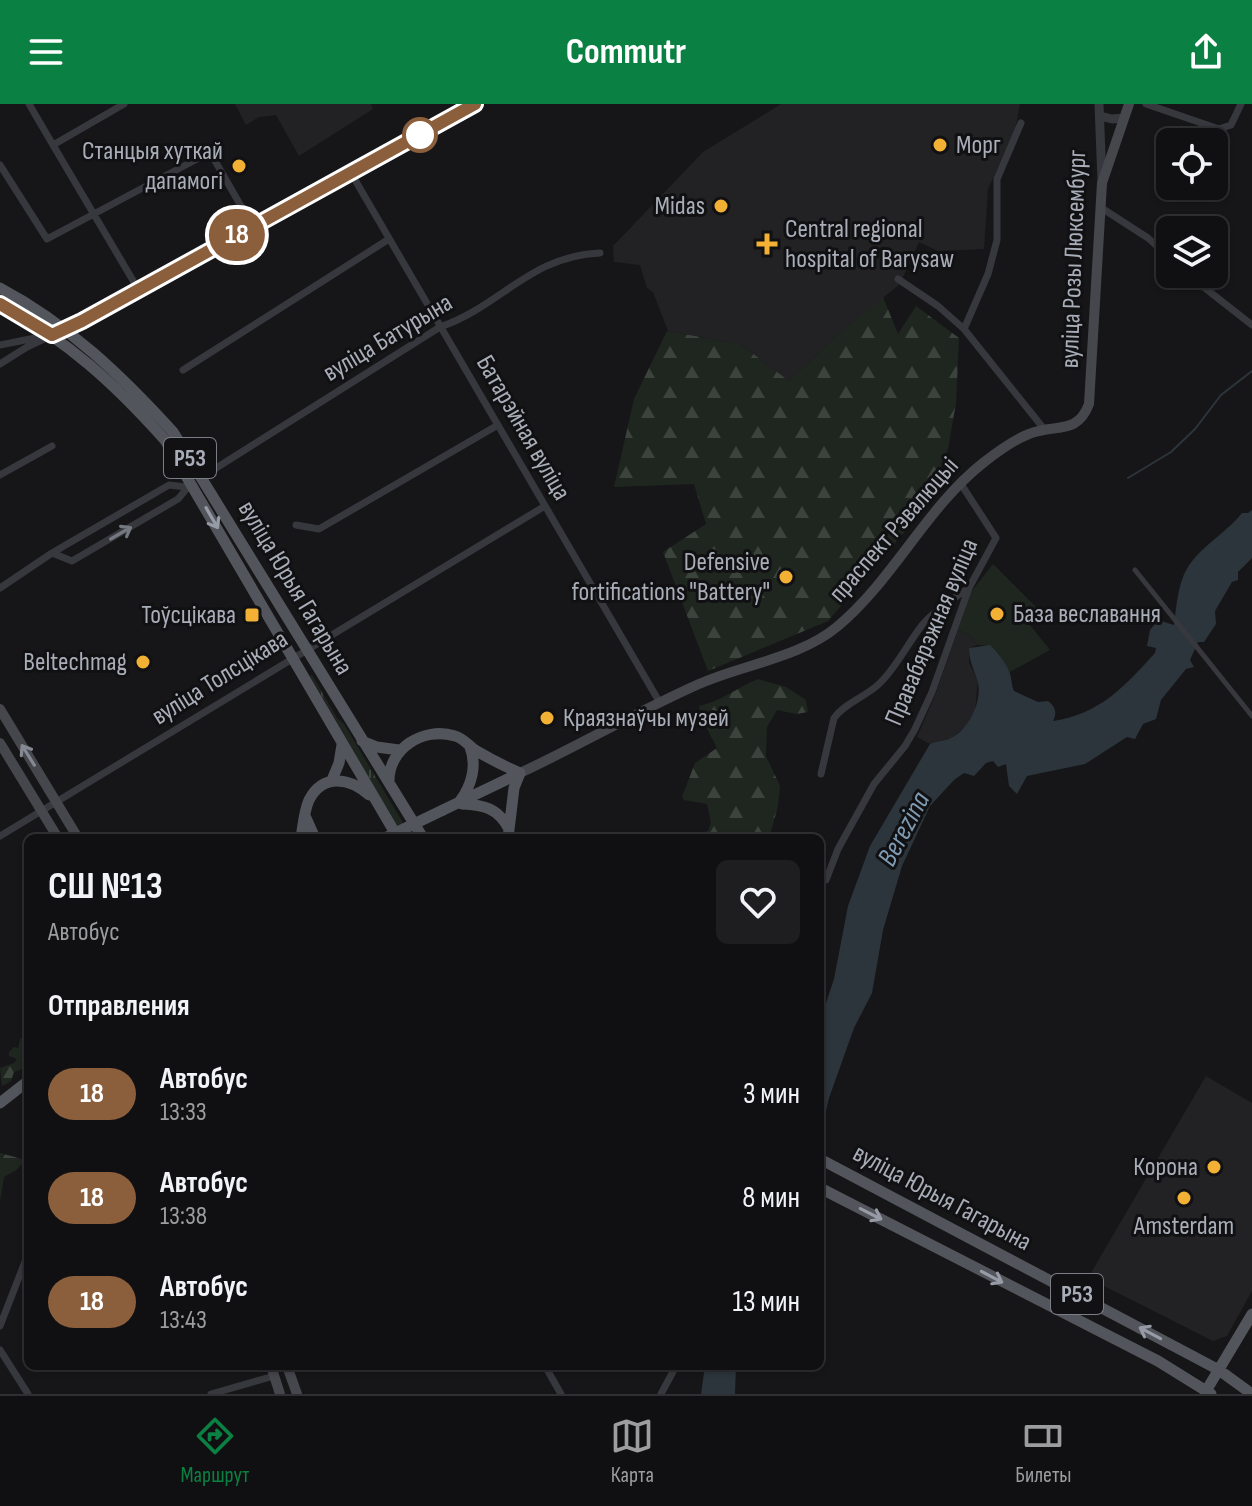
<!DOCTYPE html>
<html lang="ru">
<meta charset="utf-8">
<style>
body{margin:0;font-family:"Sofia Sans Condensed",sans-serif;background:#1e1e20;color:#f1f3f6;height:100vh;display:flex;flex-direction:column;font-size:30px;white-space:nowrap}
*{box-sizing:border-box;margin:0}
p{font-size:26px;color:#9c9d9f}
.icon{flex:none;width:44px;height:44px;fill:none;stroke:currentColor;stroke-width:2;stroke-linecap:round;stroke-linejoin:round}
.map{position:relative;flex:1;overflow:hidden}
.panel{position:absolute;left:24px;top:730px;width:800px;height:536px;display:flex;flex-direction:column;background:#101012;border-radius:12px;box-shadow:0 2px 6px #0004,0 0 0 2px #303032}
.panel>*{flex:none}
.badge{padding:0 16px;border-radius:26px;font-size:28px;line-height:52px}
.tools{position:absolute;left:1156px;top:24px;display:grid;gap:16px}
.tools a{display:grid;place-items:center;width:72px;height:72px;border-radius:12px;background:#101012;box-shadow:0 2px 6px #0004,0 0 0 2px #303032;font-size:40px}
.map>.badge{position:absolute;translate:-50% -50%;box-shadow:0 0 0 4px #fff}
h2{padding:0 24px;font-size:30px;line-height:72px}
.round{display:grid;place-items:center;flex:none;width:84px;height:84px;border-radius:12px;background:#1e1e20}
.headline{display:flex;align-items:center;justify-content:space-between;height:136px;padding:0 24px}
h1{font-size:38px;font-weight:700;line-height:60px}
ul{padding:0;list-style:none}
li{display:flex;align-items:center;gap:24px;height:104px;padding:0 24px}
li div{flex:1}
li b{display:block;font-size:30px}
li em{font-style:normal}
li .badge{min-width:88px;font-weight:700;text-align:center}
header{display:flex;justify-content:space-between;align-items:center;height:104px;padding:0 24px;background:#0b8043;color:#fff;font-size:36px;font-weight:700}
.menu{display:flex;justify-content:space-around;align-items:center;height:112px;border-top:2px solid #303032;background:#101012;font-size:22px;color:#9c9d9f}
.menu a{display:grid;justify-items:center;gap:4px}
.menu .selected{color:#0b8043}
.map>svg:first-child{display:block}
.built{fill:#222225}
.grass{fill:url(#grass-tufts)}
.forest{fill:url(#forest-firs)}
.pitch{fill:#1e261f}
.water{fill:#2c353c}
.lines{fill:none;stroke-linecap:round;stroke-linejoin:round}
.stream{stroke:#2c353c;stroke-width:2}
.pedestrian{stroke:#37383d;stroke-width:5}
.minor{stroke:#37383d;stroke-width:7}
.tertiary{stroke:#37383d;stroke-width:9}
.secondary{stroke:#45474d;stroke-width:10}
.primary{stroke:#53555c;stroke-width:11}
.primary-bridge{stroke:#53555c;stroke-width:11}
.oneway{stroke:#979ba6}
.oneway2{stroke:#757881}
.oneway3{stroke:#858993}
.line-casing{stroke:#fff;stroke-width:18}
.line{stroke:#8b5e3c;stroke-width:12}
.stop-dot{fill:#fff;stroke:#8b5e3c;stroke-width:4}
.poi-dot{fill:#f2b134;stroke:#111113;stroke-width:3}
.labels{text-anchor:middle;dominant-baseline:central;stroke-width:6;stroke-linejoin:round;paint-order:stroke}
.shield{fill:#111113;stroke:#7b7e86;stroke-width:2}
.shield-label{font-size:24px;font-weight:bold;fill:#a8adb8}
.poi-label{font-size:26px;fill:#a8adb8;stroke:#111113;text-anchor:end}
.street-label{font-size:26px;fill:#a8adb8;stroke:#111113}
.water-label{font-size:28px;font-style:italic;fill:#7f9bb3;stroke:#111113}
</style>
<header><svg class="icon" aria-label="menu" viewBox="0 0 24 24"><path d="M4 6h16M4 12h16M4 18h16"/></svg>Commutr<svg class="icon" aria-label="share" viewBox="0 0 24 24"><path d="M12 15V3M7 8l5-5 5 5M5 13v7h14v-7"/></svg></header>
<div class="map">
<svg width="1252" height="1290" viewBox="0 0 1252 1290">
<defs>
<pattern id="grass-tufts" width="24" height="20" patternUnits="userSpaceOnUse" patternTransform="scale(2)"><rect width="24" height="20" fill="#1e261f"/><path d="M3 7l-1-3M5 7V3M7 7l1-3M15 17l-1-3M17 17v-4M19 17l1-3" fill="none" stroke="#3c433d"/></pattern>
<pattern id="forest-firs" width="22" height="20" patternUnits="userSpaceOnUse" patternTransform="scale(2)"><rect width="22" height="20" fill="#1e261f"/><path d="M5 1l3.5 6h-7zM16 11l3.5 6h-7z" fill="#3c433d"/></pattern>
</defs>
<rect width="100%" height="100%" fill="#161618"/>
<!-- built -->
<path class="built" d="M 235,0 L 371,0 L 373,5 L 299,52 L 276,11 L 259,13 L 246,21 Z
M 781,0 L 1020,0 L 1015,26 L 988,85 L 984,145 L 938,147 L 919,138 L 900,180 L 835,233 L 789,277 L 740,240 L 668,227 L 653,188 L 647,184 L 640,161 L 614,158 L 613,142 L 703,48 Z
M 958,526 L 970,531 L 977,541 L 969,544 L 969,559 L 978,576 L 975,608 L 966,622 L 951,635 L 930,640 L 917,633 L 936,589 Z
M 1206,972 L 1252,999 L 1252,1187 L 1227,1232 L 1213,1237 L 1088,1174 Z"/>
<!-- grass -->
<path class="grass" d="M 312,571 L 337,614 L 344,620 L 412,734 L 405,734 L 397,722 L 310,572 Z"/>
<!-- forest -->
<path class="forest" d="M 883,193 L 898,230 L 916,202 L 959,234 L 956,299 L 948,345 L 926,403 L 828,517 L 708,567 L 663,448 L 706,420 L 694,380 L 614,383 L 634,295 L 667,227 L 740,240 L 789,277 L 835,233 Z
M 758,575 L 786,583 L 806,596 L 808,608 L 796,610 L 777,606 L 767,623 L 766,652 L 780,682 L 778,702 L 769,734 L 679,734 L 708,727 L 711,719 L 707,700 L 684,696 L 682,693 L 695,659 L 717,644 L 702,615 L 699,602 C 721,597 737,584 758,575 Z
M 28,929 L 28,963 L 14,968 L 11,977 L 2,982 L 0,964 L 14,959 L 17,955 L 9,952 L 9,948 L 14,943 L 18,944 L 20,935 Z
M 0,1049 L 26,1056 L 16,1066 L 4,1073 L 0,1097 Z"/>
<!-- pitch -->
<path class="pitch" d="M 993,460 L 1037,504 L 1026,516 L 1050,546 L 1010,568 C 997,552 1000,540 977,541 L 970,531 L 958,526 L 971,488 Z"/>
<!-- water -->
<path class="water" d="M 1252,406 L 1252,454 L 1238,468 L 1238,476 L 1232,478 L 1215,507 L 1216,520 L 1204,538 L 1198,538 L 1190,556 L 1194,563 L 1186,565 L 1161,596 L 1156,615 L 1143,620 L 1135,635 L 1127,633 L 1085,660 L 1027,672 L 1017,690 L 1009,682 L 1006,660 L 998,663 L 993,657 L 986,659 L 974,672 L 964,669 L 954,676 L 930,702 L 902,762 L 883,826 L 872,889 L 854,924 L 829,994 L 820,1033 L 820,917 L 834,875 L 848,802 L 870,742 L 930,640 C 937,637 943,637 949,635 C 969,627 984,595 977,575 C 973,563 969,557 969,544 L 990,541 C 997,547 1005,558 1009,567 C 1012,573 1011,581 1014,587 L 1038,598 L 1048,597 C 1056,603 1057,609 1053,617 C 1100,610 1124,583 1155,549 L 1156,544 L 1147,542 L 1150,526 L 1158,516 L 1174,521 C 1176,506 1177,490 1182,476 C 1191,447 1224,432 1242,409 L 1248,409 Z
M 705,1262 L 736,1262 L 735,1290 L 701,1290 Z"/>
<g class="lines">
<!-- stream -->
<path class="stream" d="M 1128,374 L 1171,348 L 1195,325 L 1221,291 L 1252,267"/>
<!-- pedestrian -->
<path class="pedestrian" d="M 1135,466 L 1252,612"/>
<!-- minor -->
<path class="minor" d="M 29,0 L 53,41 L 124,0
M 1146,0 L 1219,25 L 1231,21 L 1241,0
M 53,41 L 138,185
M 0,61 L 47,135 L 210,48 L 253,123
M 351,69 L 660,599
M 1100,103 L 1148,134 L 1170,154
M 1187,170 L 1252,221
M 898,175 L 938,202 L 964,225 L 1044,325
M 964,225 L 988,170 L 997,136 L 997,75 L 1021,19
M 0,241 L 45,232
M 0,260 L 27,243 L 82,217
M 183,266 L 389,135
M 0,371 L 52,342
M 202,373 L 440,223 C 501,202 530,152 600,149
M 296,421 L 319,425 L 498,321
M 52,449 L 72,457 L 178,395 L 189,382
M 0,484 L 52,449 L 169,381 L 186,383
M 821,670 L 834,614 C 845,599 865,593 879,580 C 897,563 907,540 923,520 C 935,506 952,496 967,485
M 0,732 L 545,402
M 826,776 L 838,745 L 874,680 L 905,642 L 915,625 L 932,588 L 969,484 L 996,434 L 961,380
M 0,1222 L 28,1150
M 0,1246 L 28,1290
M 545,1262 L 561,1290
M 211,1290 L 274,1272
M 661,1290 L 676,1262"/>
<!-- tertiary -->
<path class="tertiary" d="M 1099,0 L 1102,77
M 1100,12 L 1112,15 L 1124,14
M 82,217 L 475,0"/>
<!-- secondary -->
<path class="secondary" d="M 0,605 L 78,734
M 0,639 L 58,734
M 520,669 C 580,641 638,607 699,580 C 744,560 800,554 838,522 C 893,476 927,403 983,359 C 997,348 1013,336 1029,330 C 1055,319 1077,332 1089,300 L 1102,79 L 1129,0
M 271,1262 L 280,1290
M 287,1262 L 297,1290"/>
<!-- primary -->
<path class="primary" d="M 0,184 C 68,220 122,272 173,328 L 423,734
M 0,200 C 68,237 114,279 165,336 L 398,734
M 362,637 L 377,643 L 399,646
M 332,676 L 339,659 L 342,641
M 389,678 C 388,645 423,622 455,632 C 463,634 468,641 475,646 C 490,655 504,662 520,669
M 460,697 C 472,681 477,661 470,643
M 462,700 C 484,701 498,704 509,725
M 443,706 L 520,669
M 306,714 L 315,734
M 301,734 C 303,722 304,707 309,696 C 323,669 350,674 369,691
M 508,734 L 514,684 L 520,669
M 0,999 L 28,977
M 820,1055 L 1219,1266 L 1252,1290
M 820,1084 L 1158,1257 L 1211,1290
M 1206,1287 L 1252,1210"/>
<!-- primary-bridge -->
<path class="primary-bridge" d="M 385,734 L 443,706"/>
</g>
<!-- one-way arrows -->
<defs><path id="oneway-shaft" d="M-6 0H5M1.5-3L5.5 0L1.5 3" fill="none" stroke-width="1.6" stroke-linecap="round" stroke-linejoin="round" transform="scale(2)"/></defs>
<g class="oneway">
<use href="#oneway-shaft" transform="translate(212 414) rotate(60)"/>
<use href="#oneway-shaft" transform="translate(871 1110) rotate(27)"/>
<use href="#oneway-shaft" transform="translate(992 1173) rotate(28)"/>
<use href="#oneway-shaft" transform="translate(1150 1229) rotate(-152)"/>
</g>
<use class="oneway2" href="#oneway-shaft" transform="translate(121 429) rotate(-30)"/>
<use class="oneway3" href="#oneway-shaft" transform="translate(28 651) rotate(-122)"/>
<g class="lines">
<!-- line casing -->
<g class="line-casing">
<path id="line" d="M 0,200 L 52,231 L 82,217 L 475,0"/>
</g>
<!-- line -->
<use href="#line" class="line"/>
</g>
<!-- markers -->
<circle class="stop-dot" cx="420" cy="31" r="16"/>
<g class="poi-dot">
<circle cx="940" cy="41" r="8"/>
<circle cx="239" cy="62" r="8"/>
<circle cx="721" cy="102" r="8"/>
<path d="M763 128h8v8h8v8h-8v8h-8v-8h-8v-8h8z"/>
<circle cx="786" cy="473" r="8"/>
<circle cx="997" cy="510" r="8"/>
<rect x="244" y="503" width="16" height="16" rx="4"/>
<circle cx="143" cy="558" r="8"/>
<circle cx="547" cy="614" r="8"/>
<circle cx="1214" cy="1063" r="8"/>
<circle cx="1184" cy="1094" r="8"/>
</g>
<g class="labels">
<!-- shield labels -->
<g class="shield">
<rect x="164" y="334" width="52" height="40" rx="6"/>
<rect x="1051" y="1170" width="52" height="40" rx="6"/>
</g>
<g class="shield-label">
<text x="190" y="354">Р53</text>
<text x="1077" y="1190">Р53</text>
</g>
<!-- poi labels -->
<g class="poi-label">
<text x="956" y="41" text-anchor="start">Морг</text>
<text x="223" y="47">Станцыя хуткай<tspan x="223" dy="30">дапамогі</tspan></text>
<text x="705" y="102">Midas</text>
<text x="785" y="125" text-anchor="start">Central regional<tspan x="785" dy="30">hospital of Barysaw</tspan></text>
<text x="770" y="458">Defensive<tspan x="770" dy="30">fortifications "Battery"</tspan></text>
<text x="1013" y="510" text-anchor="start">База веславання</text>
<text x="236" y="511">Тоўсцікава</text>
<text x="127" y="558">Beltechmag</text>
<text x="563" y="614" text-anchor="start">Краязнаўчы музей</text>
<text x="1198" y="1063">Корона</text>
<text x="1184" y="1122" text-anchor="middle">Amsterdam</text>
</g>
<!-- street labels -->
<g class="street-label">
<text transform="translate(1074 155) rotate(-88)">вуліца Розы Люксембург</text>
<text transform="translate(388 234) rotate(-31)">вуліца Батурына</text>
<text transform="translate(523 324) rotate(60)">Батарэйная вуліца</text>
<text transform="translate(894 426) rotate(-49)">праспект Рэвалюцыі</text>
<text transform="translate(295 484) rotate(59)">вуліца Юрыя Гагарына</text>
<text transform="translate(932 528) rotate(-67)">Правабярэжная вуліца</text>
<text transform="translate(220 574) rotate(-32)">вуліца Толсцікава</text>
<text transform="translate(942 1094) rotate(28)">вуліца Юрыя Гагарына</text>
</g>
<!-- water labels -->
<g class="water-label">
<text transform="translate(904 725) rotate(-62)">Berezina</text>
</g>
</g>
</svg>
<div class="tools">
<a><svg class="icon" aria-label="locate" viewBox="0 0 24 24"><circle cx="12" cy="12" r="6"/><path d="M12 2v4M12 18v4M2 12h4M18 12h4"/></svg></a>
<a><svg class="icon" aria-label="layers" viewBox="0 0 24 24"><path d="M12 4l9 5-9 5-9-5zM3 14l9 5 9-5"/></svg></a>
</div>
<b class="badge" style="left:237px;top:131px;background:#8b5e3c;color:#fff">18</b>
<section class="panel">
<div class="headline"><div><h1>СШ №13</h1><p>Автобус</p></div><a class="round"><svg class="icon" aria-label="heart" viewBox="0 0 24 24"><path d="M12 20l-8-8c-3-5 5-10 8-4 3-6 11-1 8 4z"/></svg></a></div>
<h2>Отправления</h2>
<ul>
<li><span class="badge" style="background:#8b5e3c;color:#fff">18</span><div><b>Автобус</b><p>13:33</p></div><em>3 мин</em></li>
<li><span class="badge" style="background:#8b5e3c;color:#fff">18</span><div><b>Автобус</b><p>13:38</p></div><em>8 мин</em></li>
<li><span class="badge" style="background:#8b5e3c;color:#fff">18</span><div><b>Автобус</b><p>13:43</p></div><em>13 мин</em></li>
</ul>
</section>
</div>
<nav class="menu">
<a class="selected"><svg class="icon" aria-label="directions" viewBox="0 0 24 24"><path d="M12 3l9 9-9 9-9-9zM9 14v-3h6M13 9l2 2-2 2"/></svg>Маршрут</a>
<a><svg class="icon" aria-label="map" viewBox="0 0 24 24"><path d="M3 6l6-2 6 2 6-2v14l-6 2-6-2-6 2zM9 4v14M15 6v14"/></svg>Карта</a>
<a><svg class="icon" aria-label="tickets" viewBox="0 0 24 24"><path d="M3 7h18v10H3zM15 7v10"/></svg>Билеты</a>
</nav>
